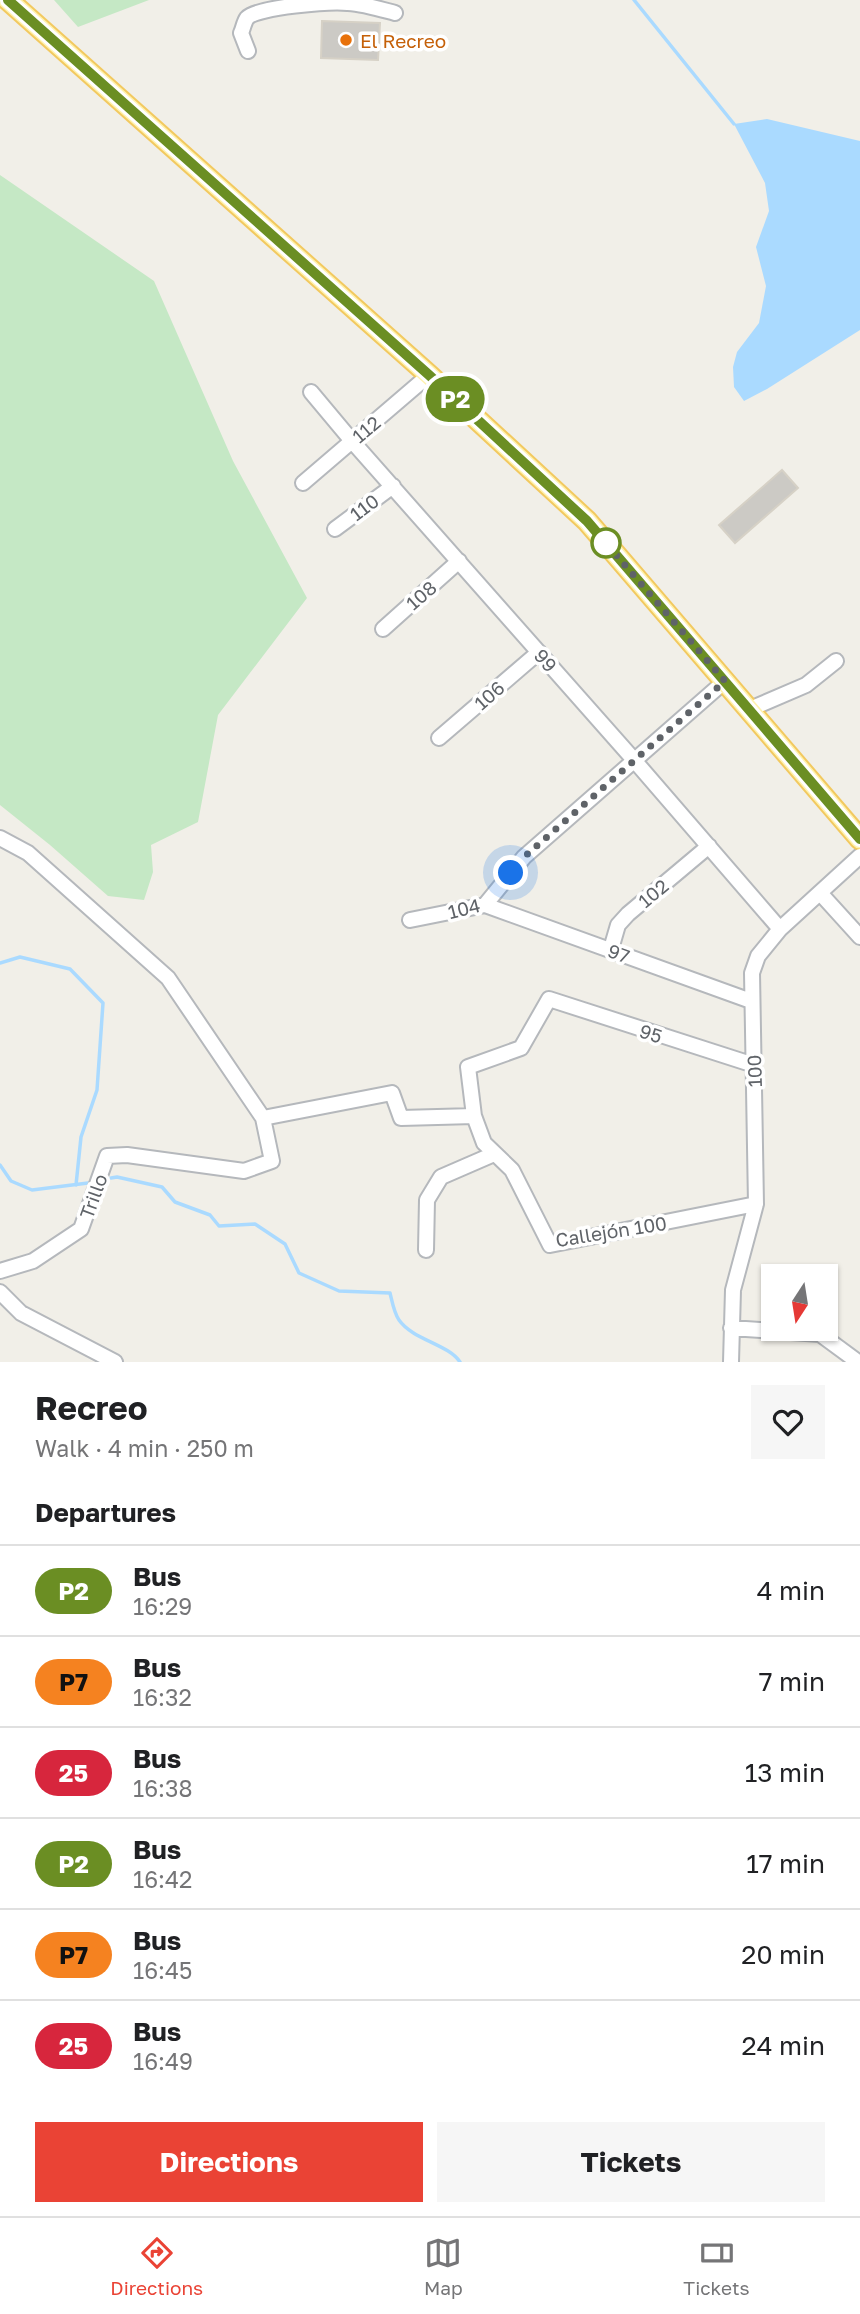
<!DOCTYPE html>
<meta charset="utf-8">
<style>
body{margin:0;font-family:"Golos Text",sans-serif;background:#f6f6f6;color:#202124;height:100vh;display:flex;flex-direction:column;font-size:26px;white-space:nowrap}
*{box-sizing:border-box;margin:0}
p{font-size:23px;color:#757577}
.icon{flex:none;width:38px;height:38px;fill:none;stroke:currentColor;stroke-width:2;stroke-linecap:round;stroke-linejoin:round}
.map{position:relative;height:1362px;overflow:hidden}
.sheet{display:flex;flex-direction:column;background:#fff;flex:1}
.sheet>*{flex:none}
.badge{padding:0 14px;border-radius:23px;font-size:24px;line-height:46px}
.needle{width:46px;rotate:192deg}
.controls{position:absolute;left:761px;top:1264px;display:grid;gap:14px}
.controls a{display:grid;place-items:center;width:77px;height:77px;border-radius:0px;background:#fff;box-shadow:0 2px 5px #0004;font-size:35px}
.you{position:absolute;width:35px;height:35px;margin:-18px;border:5px solid #fff;border-radius:50%;background:#1a73e8;box-shadow:0 0 0 10px #1a73e833}
.map>.badge{position:absolute;translate:-50% -50%;box-shadow:0 0 0 4px #fff}
h2{padding:0 35px;font-size:26px;line-height:63px}
.round{display:grid;place-items:center;flex:none;width:74px;height:74px;border-radius:0px;background:#f6f6f6}
.overview{display:flex;align-items:center;justify-content:space-between;height:119px;padding:0 35px}
h1{font-size:33px;font-weight:700;line-height:52px}
.primary-button{display:flex;gap:14px;margin-top:auto;padding:14px 35px}
.primary-button a{flex:1;height:80px;border-radius:0px;background:#ea4335;color:#fff;font-size:28px;font-weight:700;line-height:80px;text-align:center}
.primary-button a+a{background:#f6f6f6;color:#202124}
ul{padding:0;list-style:none}
li{display:flex;align-items:center;gap:21px;height:91px;padding:0 35px;border-top:2px solid #e0e0e0}
li div{flex:1}
li b{display:block;font-size:26px}
li em{font-style:normal}
li .badge{min-width:77px;font-weight:700;text-align:center}
.menu{display:flex;justify-content:space-around;align-items:center;height:98px;border-top:2px solid #e0e0e0;background:#fff;font-size:19px;color:#757577}
.menu a{display:grid;justify-items:center;gap:4px}
.menu .active{color:#ea4335}
.map>svg:first-child{display:block}
.green{fill:#c5e8c5}
.water{fill:#aadaff}
.lines{fill:none;stroke-linecap:round;stroke-linejoin:round}
.stream{stroke:#aadaff;stroke-width:3.5}
.building{fill:#cccac5;stroke:#d6d1c6;stroke-width:2}
.minor-casing{stroke:#b5b8bc;stroke-width:18}
.major-casing{stroke:#f2c960;stroke-width:23}
.minor{stroke:#fff;stroke-width:14}
.major{stroke:#fff2af;stroke-width:19}
.line-casing{stroke:#fff;stroke-width:16}
.line{stroke:#6b8e23;stroke-width:10}
.walk{stroke:#5f6368;stroke-width:7;stroke-dasharray:0 12.6}
.food-dot{fill:#e8710a;stroke:#fff;stroke-width:2.5}
.stop-dot{fill:#fff;stroke:#6b8e23;stroke-width:3.5}
.labels{text-anchor:middle;dominant-baseline:central;stroke-width:7;stroke-linejoin:round;paint-order:stroke}
.food-label{font-size:19px;fill:#c56008;stroke:#fff;text-anchor:start}
.street-label{font-size:19px;fill:#5f6368;stroke:#fff}
</style>
<div class="map">
<svg width="860" height="1362" viewBox="0 0 860 1362">
<rect width="100%" height="100%" fill="#f1efe8"/>
<!-- green -->
<path class="green" d="M 54,0 L 149,0 L 78,27 Z
M 0,175 L 154,281 L 233,461 L 307,598 L 218,715 L 198,822 L 151,845 L 153,872 L 144,900 L 108,896 L 50,845 L 0,805 Z"/>
<!-- water -->
<path class="water" d="M 767,119 L 860,141 L 860,330 L 767,389 L 744,401 L 734,387 L 733,367 L 737,352 L 759,323 L 766,286 L 756,247 L 769,211 L 765,183 L 734,124 Z"/>
<g class="lines">
<!-- stream -->
<path class="stream" d="M 634,0 L 734,124
M 0,963 L 20,957 L 70,969 L 103,1003 L 97,1090 L 81,1137 L 76,1185
M 0,1165 L 11,1181 L 32,1190 L 88,1183
M 111,1178 L 117,1177 L 162,1187 L 175,1202 L 210,1215 L 219,1226 L 255,1224 L 285,1244 L 299,1273 L 339,1291 L 390,1293 C 392,1301 394,1313 399,1320 C 413,1340 448,1344 460,1362"/>
</g>
<!-- building -->
<path class="building" d="M 322,21 L 380,23 L 378,60 L 321,58 Z
M 782,470 L 798,488 L 735,543 L 719,525 Z"/>
<g class="lines">
<!-- minor casing -->
<g class="minor-casing">
<path id="minor" d="M 248,51 L 241,33 C 243,29 244,22 247,18 C 257,7 332,1 348,3 C 364,4 380,9 395,13
M 311,392 L 352,441 L 634,760 L 780,929
M 303,483 L 429,375
M 335,529 L 393,486
M 383,629 L 459,561
M 750,709 L 806,685 L 836,661
M 439,738 L 539,652
M 0,838 L 28,853 L 168,978 L 263,1118 L 272,1161 L 244,1171 L 127,1155 L 107,1156 L 81,1229 L 33,1261 L 0,1271
M 821,894 L 860,937
M 485,905 L 751,1001
M 410,920 L 485,905 L 524,857 L 725,681
M 611,949 L 618,925 L 628,914 L 709,846
M 754,1065 L 549,999 L 521,1048 L 468,1067 L 474,1116 L 484,1143 L 512,1170 L 550,1245 L 756,1204
M 263,1118 L 392,1093 L 401,1118 L 474,1116
M 426,1250 L 427,1200 L 441,1177 L 494,1154
M 0,1292 L 21,1313 L 115,1362
M 731,1328 L 820,1334 L 858,1362
M 731,1362 L 733,1290 L 756,1204 L 752,973 L 758,956 L 780,929 L 860,856"/>
</g>
<!-- major casing -->
<g class="major-casing">
<path id="major" d="M 8,0 L 429,375 L 587,521 L 860,839"/>
</g>
<!-- minor -->
<use href="#minor" class="minor"/>
<!-- major -->
<use href="#major" class="major"/>
</g>
<g class="lines">
<!-- line casing -->
<g class="line-casing">
<path id="line" d="M 8,0 L 429,375 L 587,521 L 860,839"/>
</g>
<!-- line -->
<use href="#line" class="line"/>
<!-- walk -->
<path class="walk" d="M 511,873 L 524,857 L 725,681 L 604,541 L 606,543"/>
</g>
<!-- markers -->
<circle class="food-dot" cx="346" cy="40" r="7"/>
<circle class="stop-dot" cx="606" cy="543" r="14"/>
<g class="labels">
<!-- food labels -->
<g class="food-label">
<text x="360" y="40">El Recreo</text>
</g>
<!-- street labels -->
<g class="street-label">
<text transform="translate(366 429) rotate(-40)">112</text>
<text transform="translate(364 507) rotate(-37)">110</text>
<text transform="translate(421 595) rotate(-41)">108</text>
<text transform="translate(546 660) rotate(49)">99</text>
<text transform="translate(489 695) rotate(-41)">106</text>
<text transform="translate(653 893) rotate(-40)">102</text>
<text transform="translate(464 908) rotate(-14)">104</text>
<text transform="translate(619 953) rotate(20)">97</text>
<text transform="translate(651 1033) rotate(18)">95</text>
<text transform="translate(754 1071) rotate(-92)">100</text>
<text transform="translate(93 1196) rotate(-70)">Trillo</text>
<text transform="translate(611 1231) rotate(-9)">Callejón 100</text>
</g>
</g>
</svg>
<div class="controls">
<a><svg class="needle" viewBox="-14 -14 28 28"><path d="M0-13l5 13h-10z" fill="#e53935"/><path d="M0 13l5-13h-10z" fill="#757577"/></svg></a>
</div>
<div class="you" style="left:511px;top:873px"></div>
<b class="badge" style="left:455px;top:399px;background:#6b8e23;color:#fff">P2</b>
</div>
<section class="sheet">
<div class="overview"><div><h1>Recreo</h1><p>Walk · 4 min · 250 m</p></div><a class="round"><svg class="icon" aria-label="heart" viewBox="0 0 24 24"><path d="M12 20l-8-8c-3-5 5-10 8-4 3-6 11-1 8 4z"/></svg></a></div>
<h2>Departures</h2>
<ul>
<li><span class="badge" style="background:#6b8e23;color:#fff">P2</span><div><b>Bus</b><p>16:29</p></div><em>4 min</em></li>
<li><span class="badge" style="background:#f58220;color:#111">P7</span><div><b>Bus</b><p>16:32</p></div><em>7 min</em></li>
<li><span class="badge" style="background:#d7263d;color:#fff">25</span><div><b>Bus</b><p>16:38</p></div><em>13 min</em></li>
<li><span class="badge" style="background:#6b8e23;color:#fff">P2</span><div><b>Bus</b><p>16:42</p></div><em>17 min</em></li>
<li><span class="badge" style="background:#f58220;color:#111">P7</span><div><b>Bus</b><p>16:45</p></div><em>20 min</em></li>
<li><span class="badge" style="background:#d7263d;color:#fff">25</span><div><b>Bus</b><p>16:49</p></div><em>24 min</em></li>
</ul>
<div class="primary-button"><a>Directions</a><a>Tickets</a></div>
</section>
<nav class="menu">
<a class="active"><svg class="icon" aria-label="directions" viewBox="0 0 24 24"><path d="M12 3l9 9-9 9-9-9zM9 14v-3h6M13 9l2 2-2 2"/></svg>Directions</a>
<a><svg class="icon" aria-label="map" viewBox="0 0 24 24"><path d="M3 6l6-2 6 2 6-2v14l-6 2-6-2-6 2zM9 4v14M15 6v14"/></svg>Map</a>
<a><svg class="icon" aria-label="tickets" viewBox="0 0 24 24"><path d="M3 7h18v10H3zM15 7v10"/></svg>Tickets</a>
</nav>
